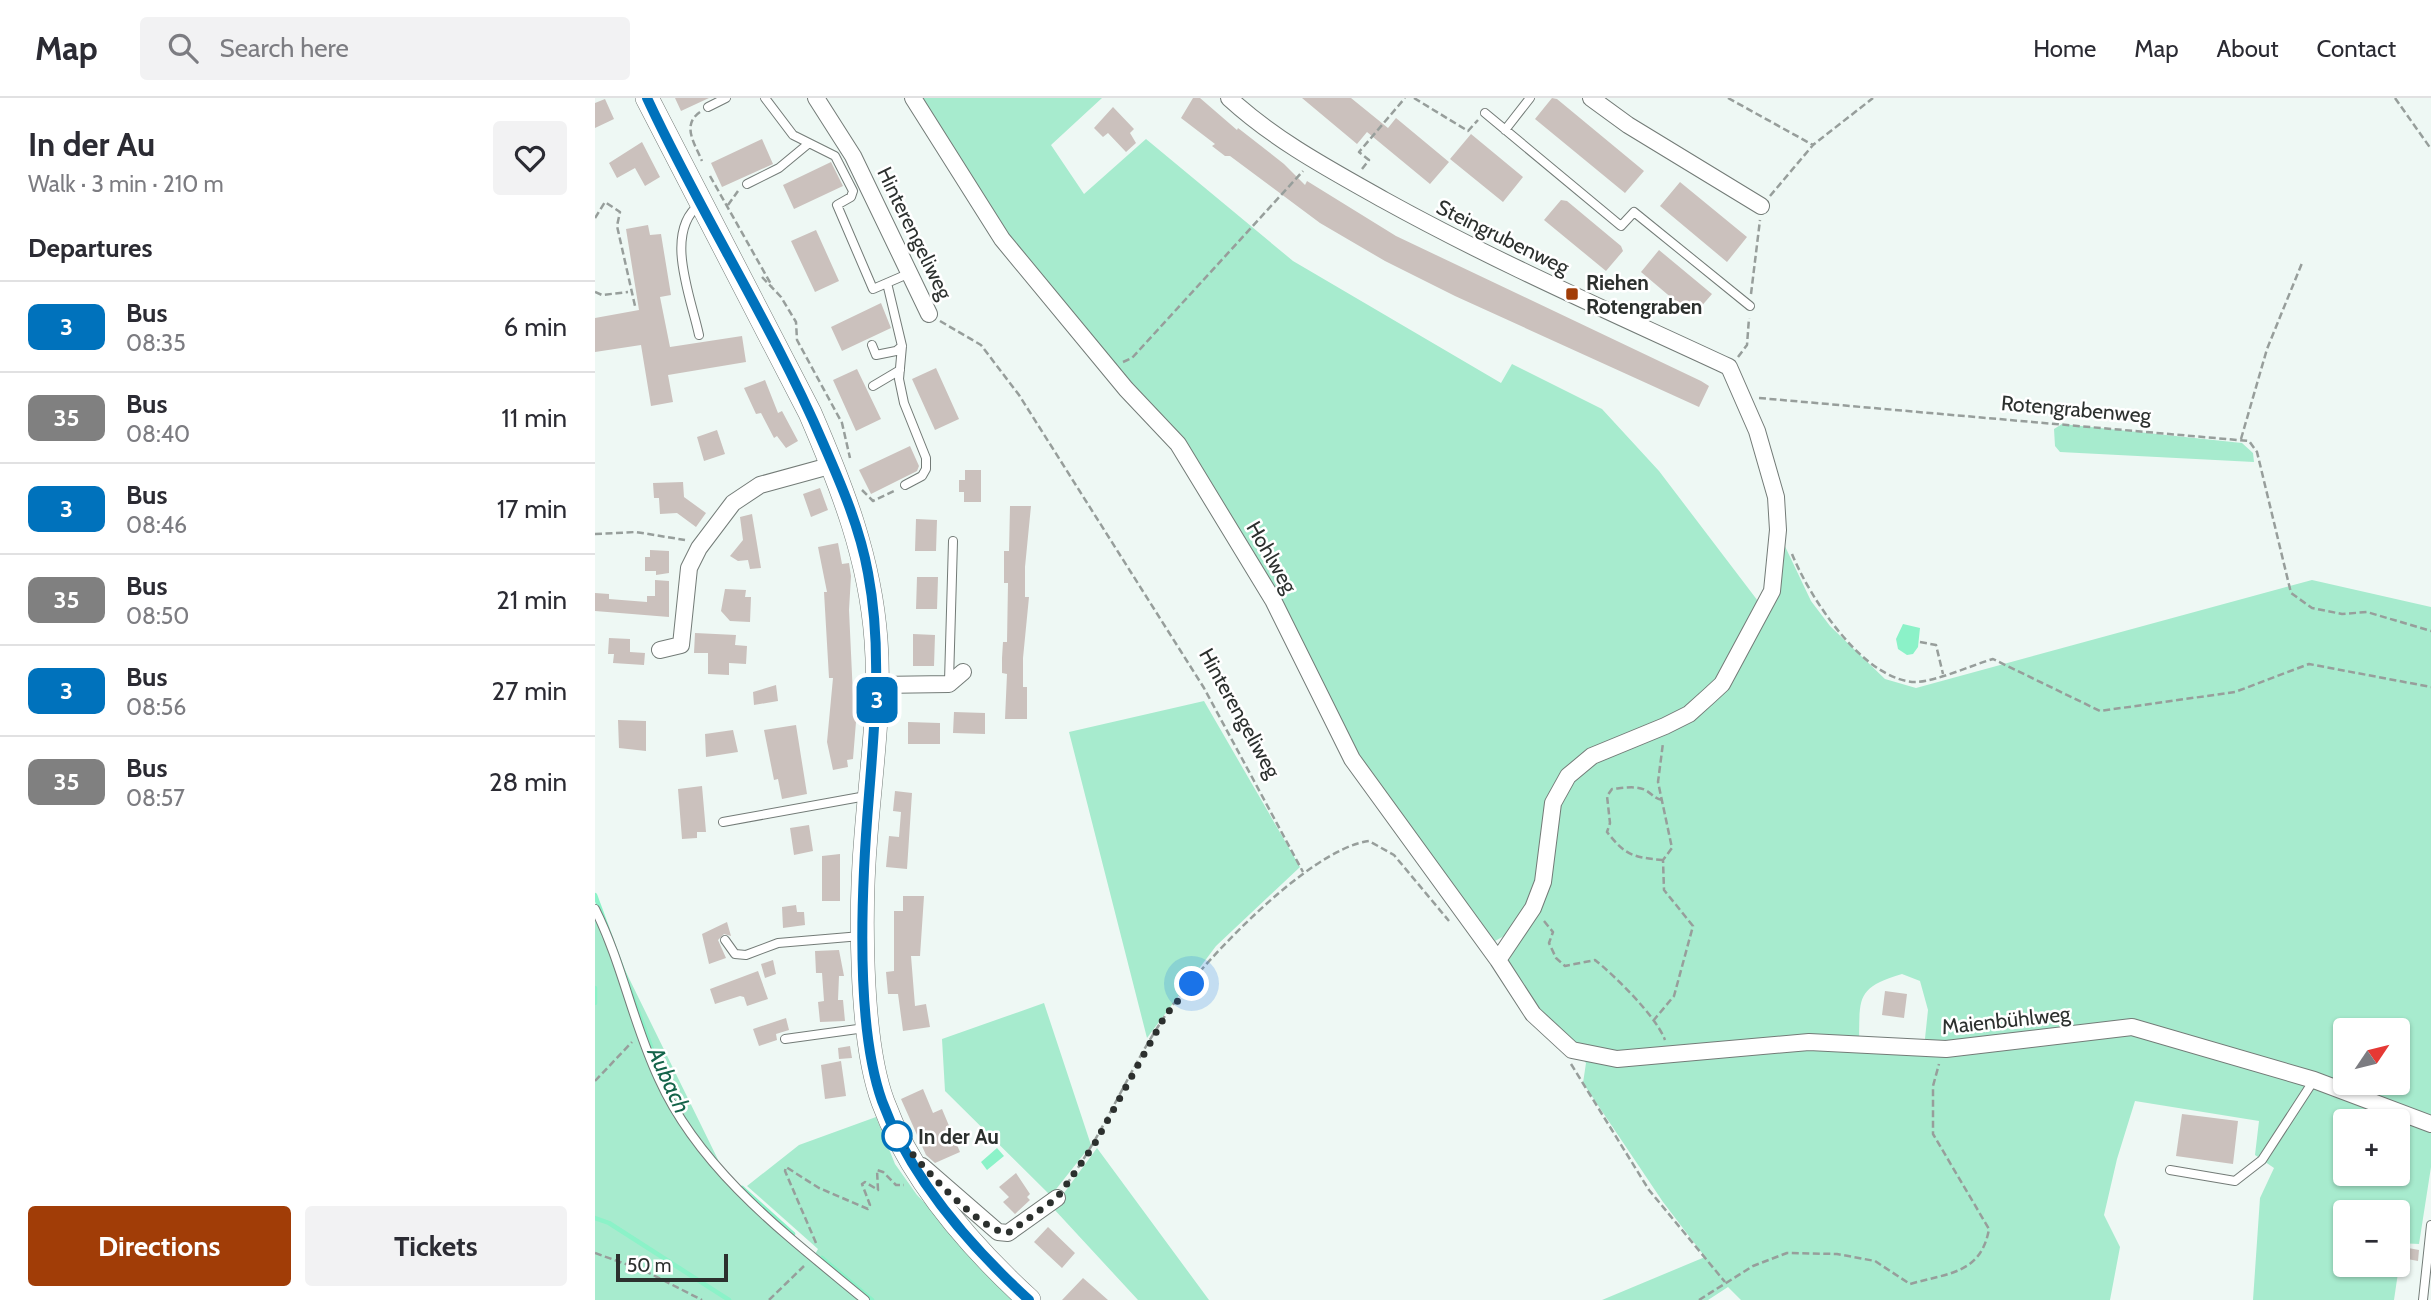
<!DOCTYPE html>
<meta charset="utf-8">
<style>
body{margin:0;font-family:Cabin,sans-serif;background:#f2f2f3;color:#2b2b33;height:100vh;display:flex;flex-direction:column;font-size:26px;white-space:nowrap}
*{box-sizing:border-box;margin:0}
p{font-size:23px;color:#7c7c81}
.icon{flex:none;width:38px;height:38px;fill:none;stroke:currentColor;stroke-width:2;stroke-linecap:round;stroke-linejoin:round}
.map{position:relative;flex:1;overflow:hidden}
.sheet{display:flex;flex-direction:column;background:#fff;width:595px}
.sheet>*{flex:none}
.badge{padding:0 14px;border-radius:10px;font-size:24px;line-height:46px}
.needle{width:46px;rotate:55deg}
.buttons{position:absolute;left:1738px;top:920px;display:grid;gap:14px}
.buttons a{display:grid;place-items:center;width:77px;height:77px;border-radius:7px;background:#fff;box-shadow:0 2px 5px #0004;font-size:35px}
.scale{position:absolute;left:21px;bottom:18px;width:112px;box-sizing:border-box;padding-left:7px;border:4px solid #2c302e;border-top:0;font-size:19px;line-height:24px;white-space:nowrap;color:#2c302e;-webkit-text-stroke:5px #fff;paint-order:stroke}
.you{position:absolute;width:35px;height:35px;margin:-18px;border:5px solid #fff;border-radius:50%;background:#1a73e8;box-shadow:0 0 0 10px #1a73e833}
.map>.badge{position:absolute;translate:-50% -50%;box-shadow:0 0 0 4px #fff}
h2{padding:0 28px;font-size:26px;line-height:63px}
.round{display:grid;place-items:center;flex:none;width:74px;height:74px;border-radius:7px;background:#f2f2f3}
.summary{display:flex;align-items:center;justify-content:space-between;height:119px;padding:0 28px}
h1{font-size:33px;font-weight:700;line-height:52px}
.primary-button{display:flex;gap:14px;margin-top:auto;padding:14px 28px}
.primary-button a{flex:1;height:80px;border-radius:7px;background:#a13d07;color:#fff;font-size:28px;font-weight:700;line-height:80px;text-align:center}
.primary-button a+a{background:#f2f2f3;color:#2b2b33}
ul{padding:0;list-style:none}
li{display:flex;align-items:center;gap:21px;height:91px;padding:0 28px;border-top:2px solid #e1e1e2}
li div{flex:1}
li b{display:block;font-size:26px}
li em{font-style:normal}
li .badge{min-width:77px;font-weight:700;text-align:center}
header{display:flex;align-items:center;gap:42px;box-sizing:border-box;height:98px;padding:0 35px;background:#fff;border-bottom:2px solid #e1e1e2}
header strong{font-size:33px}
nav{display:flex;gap:38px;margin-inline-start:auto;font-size:24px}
.search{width:490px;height:63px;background:#f2f2f3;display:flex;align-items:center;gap:18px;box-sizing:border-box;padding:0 24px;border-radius:7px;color:#7c7c81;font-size:26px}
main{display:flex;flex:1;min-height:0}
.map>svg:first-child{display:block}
.green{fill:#a7ebce;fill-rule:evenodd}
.water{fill:#8bf2c8}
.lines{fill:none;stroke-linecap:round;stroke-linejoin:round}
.stream{stroke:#8bf2c8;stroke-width:4.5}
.building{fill:#cbc1bd}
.lane-casing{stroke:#737b77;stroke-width:10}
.street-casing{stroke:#737b77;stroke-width:18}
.secondary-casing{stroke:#737b77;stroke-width:24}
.path{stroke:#979e9b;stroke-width:2.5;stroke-dasharray:7 3.5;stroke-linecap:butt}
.lane{stroke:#fff;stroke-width:8}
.street{stroke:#fff;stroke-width:16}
.secondary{stroke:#fff;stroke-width:23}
.line-casing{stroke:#fff;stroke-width:16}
.line{stroke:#0072bc;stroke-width:10}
.walk{stroke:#2c302e;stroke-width:7;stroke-dasharray:0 12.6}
.poi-dot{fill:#a13d07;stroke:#fff;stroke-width:2.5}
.stop-dot{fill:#fff;stroke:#0072bc;stroke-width:3.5}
.labels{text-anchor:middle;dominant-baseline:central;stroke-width:5;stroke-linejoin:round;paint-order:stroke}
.street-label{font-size:21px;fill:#2c302e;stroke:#fff}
.poi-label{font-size:21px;font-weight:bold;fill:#2c302e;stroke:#fff;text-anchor:start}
.stop-label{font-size:21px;font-weight:bold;fill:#2c302e;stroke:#fff;text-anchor:start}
.water-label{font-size:23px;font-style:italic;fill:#136349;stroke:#fff}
</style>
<header>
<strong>Map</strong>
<div class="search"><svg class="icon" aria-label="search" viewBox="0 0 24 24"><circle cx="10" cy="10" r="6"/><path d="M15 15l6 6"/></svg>Search here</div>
<nav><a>Home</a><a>Map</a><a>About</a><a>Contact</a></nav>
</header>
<main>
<section class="sheet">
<div class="summary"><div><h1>In der Au</h1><p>Walk · 3 min · 210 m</p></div><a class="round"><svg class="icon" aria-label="heart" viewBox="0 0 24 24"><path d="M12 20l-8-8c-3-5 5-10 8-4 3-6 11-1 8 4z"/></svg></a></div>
<h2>Departures</h2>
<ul>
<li><span class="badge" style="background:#0072bc;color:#fff">3</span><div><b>Bus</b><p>08:35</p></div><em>6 min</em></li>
<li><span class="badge" style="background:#808080;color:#fff">35</span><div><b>Bus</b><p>08:40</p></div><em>11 min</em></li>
<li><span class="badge" style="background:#0072bc;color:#fff">3</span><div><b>Bus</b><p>08:46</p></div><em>17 min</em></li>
<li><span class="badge" style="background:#808080;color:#fff">35</span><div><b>Bus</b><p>08:50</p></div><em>21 min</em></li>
<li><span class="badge" style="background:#0072bc;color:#fff">3</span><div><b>Bus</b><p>08:56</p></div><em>27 min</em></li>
<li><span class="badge" style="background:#808080;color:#fff">35</span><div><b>Bus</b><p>08:57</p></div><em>28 min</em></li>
</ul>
<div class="primary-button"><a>Directions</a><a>Tickets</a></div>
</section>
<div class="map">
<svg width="1836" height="1202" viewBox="0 0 1836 1202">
<rect width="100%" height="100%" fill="#eef8f4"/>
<!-- green -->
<path class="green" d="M 321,0 L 507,0 L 456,47 L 489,96 L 551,41 L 698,163 L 906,285 L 917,266 L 1007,311 L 1064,373 L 1166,507 L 1125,578 L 1088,613 L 970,674 L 939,795 L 918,833 L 900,843 L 761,659 L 599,362 L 431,170 Z
M 1467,326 L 1647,345 L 1658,355 L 1659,364 L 1465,354 L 1460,348 L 1459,331 Z
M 1187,442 L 1216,503 L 1235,528 L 1290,581 L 1321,590 L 1717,482 L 1836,509 L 1836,1069 L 1824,1146 L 1803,1145 L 1802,1115 L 1750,1115 L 1750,1167 L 1804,1168 L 1799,1202 L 1658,1202 L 1665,1100 L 1679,1070 L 1660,1057 L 1664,1023 L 1540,1003 L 1522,1061 L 1509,1117 L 1525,1149 L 1515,1202 L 1146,1202 L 1133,1189 L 1113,1202 L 1007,1202 L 1110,1159 L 1068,1104 L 988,985 L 991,965 L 941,911 L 911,867 L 944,808 L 965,704 L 990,667 L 1109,608 L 1179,498 ZM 1307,876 L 1325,883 L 1333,912 L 1329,950 L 1264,945 C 1265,900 1260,890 1307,876 ZM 1750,933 L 1802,933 L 1802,985 L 1750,985 ZM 1750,1024 L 1802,1024 L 1802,1076 L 1750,1076 Z
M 609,603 L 705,769 L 621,848 L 552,940 L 474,634 Z
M 0,811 L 133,1082 L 219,1158 L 223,1151 L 152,1088 L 204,1047 L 281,1019 L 300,1066 L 322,1097 L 425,1202 L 0,1202 Z
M 449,905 L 496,1047 L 458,1095 L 454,1096 L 350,993 L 347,941 Z
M 502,1050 L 614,1202 L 543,1202 L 458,1110 Z"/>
<!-- water -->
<path class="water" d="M 1308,526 L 1325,530 L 1323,549 L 1318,556 L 1312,557 L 1303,551 L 1301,541 Z
M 402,1050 L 409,1058 L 392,1072 L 386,1064 Z"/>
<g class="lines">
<!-- stream -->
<path class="stream" d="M 0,797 L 68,981
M 0,890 L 0,905
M 147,1090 L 198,1136
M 0,1120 L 14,1125 L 134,1202
M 227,1160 L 277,1202"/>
</g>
<!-- building -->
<path class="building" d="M 80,0 L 114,0 L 86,13 Z
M 598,0 L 605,0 L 642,32 L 643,30 L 689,66 L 710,87 L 712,83 L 801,138 L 1106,283 L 1114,288 L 1104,309 L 860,198 L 790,163 L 725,125 L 635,58 L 630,58 L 617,48 L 620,46 L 586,20 Z
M 707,0 L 756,0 L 793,30 L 801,20 L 854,64 L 835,86 L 772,34 L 762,46 Z
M 957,0 L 962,1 L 1049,73 L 1030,95 L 940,21 Z
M 10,1 L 19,21 L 0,30 L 0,5 Z
M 518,9 L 539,31 L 535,35 L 541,45 L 531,54 L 513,35 L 508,39 L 499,30 Z
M 876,36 L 928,79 L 908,104 L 855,61 Z
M 167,41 L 178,66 L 127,89 L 116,65 Z
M 47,44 L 65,79 L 50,88 L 40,70 L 22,80 L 14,65 Z
M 236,64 L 248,88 L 199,111 L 188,87 Z
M 1085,84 L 1152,139 L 1132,164 L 1065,108 Z
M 966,102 L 972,103 L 1026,148 L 1028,153 L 1011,173 L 949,122 Z
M 53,127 L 55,137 L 66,136 L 76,197 L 65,199 L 75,249 L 147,238 L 151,264 L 73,277 L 78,304 L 56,308 L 46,247 L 0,254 L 0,220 L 44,212 L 31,131 Z
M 221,132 L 244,183 L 220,194 L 196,143 Z
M 1064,152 L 1117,196 L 1098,218 L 1046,174 Z
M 286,205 L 296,230 L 247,253 L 236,229 Z
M 341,270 L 364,321 L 340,332 L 317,281 Z
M 262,271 L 286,321 L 261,333 L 238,282 Z
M 170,282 L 183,315 L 187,313 L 203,343 L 191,350 L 182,338 L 179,340 L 166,315 L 161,316 L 149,290 Z
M 122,332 L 130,356 L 109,363 L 102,339 Z
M 315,348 L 324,368 L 322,373 L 276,396 L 264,372 Z
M 370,372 L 386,372 L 386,404 L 369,404 L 369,394 L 364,394 L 364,382 L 370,382 Z
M 88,384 L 89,399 L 111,415 L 101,429 L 82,415 L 65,416 L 64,400 L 59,400 L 58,385 Z
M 225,390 L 233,412 L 216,419 L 208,396 Z
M 415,408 L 436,408 L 430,469 L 430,499 L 434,499 L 428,560 L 428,589 L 432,589 L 432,621 L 410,621 L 412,576 L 407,575 L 407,560 L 408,544 L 412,544 L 413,485 L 409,485 L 409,453 L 414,453 Z
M 157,416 L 166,470 L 155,471 L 153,462 L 143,463 L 135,458 L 148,442 L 145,419 Z
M 321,421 L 342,422 L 341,453 L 320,453 Z
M 243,445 L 247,466 L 254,465 L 256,478 L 254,512 L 258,598 L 263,599 L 258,661 L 252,662 L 253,669 L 238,672 L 232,644 L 238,580 L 234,580 L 229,494 L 232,494 L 223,449 Z
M 55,452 L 74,453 L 74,475 L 61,477 L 61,473 L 50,473 L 50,459 L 55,459 Z
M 322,479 L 343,479 L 342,511 L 321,511 Z
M 60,482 L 74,483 L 74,519 L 0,513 L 0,495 L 14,496 L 14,501 L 52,504 L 52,498 L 60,498 Z
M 130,491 L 151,492 L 150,499 L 156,499 L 155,524 L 135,523 L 126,513 Z
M 100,535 L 141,537 L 140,547 L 152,548 L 151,566 L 134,565 L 134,577 L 113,576 L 113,555 L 99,555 Z
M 318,536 L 340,537 L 339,568 L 318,568 Z
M 14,540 L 35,541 L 35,554 L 50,555 L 49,567 L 18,565 L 19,556 L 13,556 Z
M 181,587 L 183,603 L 159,607 L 158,594 Z
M 359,614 L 390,615 L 390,636 L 358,635 Z
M 23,622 L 51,623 L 51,653 L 24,650 Z
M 313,624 L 345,625 L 345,646 L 313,646 Z
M 201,627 L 212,696 L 187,701 L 183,681 L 179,682 L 169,632 Z
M 138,632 L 143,654 L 111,659 L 110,636 Z
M 107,688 L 111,734 L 102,734 L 102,740 L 87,741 L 83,691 Z
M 300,693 L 317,695 L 312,771 L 291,769 L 294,738 L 304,739 L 306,714 L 298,713 Z
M 214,727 L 218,753 L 199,757 L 195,730 Z
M 245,756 L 245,803 L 227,803 L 227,758 Z
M 308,798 L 329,798 L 325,858 L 316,858 L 320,908 L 331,906 L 335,929 L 308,933 L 303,896 L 293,896 L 291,874 L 299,873 L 299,813 L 308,813 Z
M 201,807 L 202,814 L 209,814 L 210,827 L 188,830 L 187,809 Z
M 132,824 L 136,838 L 129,836 L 123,842 L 131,860 L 114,866 L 107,836 Z
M 244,852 L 249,878 L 244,878 L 243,902 L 248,902 L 250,923 L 225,924 L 223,904 L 229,903 L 227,875 L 221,875 L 220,853 Z
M 178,862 L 181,876 L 170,880 L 166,866 Z
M 163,873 L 173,901 L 152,908 L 149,899 L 145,898 L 120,906 L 115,891 Z
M 1290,893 L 1312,896 L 1309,920 L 1287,917 Z
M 191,920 L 194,932 L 181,936 L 182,942 L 164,948 L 158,931 Z
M 255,948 L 257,960 L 244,961 L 243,950 Z
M 246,963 L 251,998 L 230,1001 L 226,967 Z
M 328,991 L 338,1015 L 347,1011 L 365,1054 L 340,1065 L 331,1057 L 306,1001 Z
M 1587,1016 L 1643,1023 L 1638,1066 L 1581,1058 Z
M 421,1075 L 435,1096 L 432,1099 L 435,1102 L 420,1116 L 408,1104 L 414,1099 L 404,1089 Z
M 453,1129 L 480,1155 L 467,1170 L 439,1144 Z
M 1808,1149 L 1824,1152 L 1823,1163 L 1807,1160 Z
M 488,1180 L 496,1187 L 513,1202 L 467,1202 Z"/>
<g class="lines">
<!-- lane casing -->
<g class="lane-casing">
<path id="lane" d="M 170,0 L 198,37 L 240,58 L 258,93 L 256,99 L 242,107 L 278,191 L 315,175
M 113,9 L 131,0
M 890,15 L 1026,128 L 1039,114 L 1155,208
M 910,32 L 935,0
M 152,86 L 184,70 L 213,46
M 292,185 L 307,248 L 304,281 L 309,305 L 331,360 L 331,371 L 327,378 L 310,387
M 104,237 C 96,199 68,134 105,106
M 277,247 L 281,257 L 301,253 L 307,248
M 278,288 L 305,272
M 354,583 L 358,443
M 128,724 L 271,698
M 0,811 C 27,865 38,926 64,981 C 106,1074 194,1139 270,1202
M 130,842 L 140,856 L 151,857 L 183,845 L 266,838
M 190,941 L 270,930
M 1575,1072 L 1640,1083 L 1667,1062 L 1719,982
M 1828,1202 L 1836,1127"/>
</g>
<!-- street casing -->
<g class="street-casing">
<path id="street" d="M 221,0 L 258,58 L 334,216
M 318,0 L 407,141 L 531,291 L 583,346 L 678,502 L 757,661 L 903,862 L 938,916 L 977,952 L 1022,961 L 1214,944 L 1351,951 L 1537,929 L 1719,982 L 1836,1026
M 634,0 C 681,43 734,71 789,102 C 901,164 1018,215 1134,269 L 1162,333 L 1181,399 L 1183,432 L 1177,493 L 1127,586 L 1114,598 L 1094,616 L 1070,628 L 997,658 L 973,678 L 958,705 L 948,784 L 938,810 L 903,862
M 996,0 L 1033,27 L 1166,108
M 65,552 L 86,547 L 94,470 L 104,450 L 138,405 L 165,387 L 238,367
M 283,587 L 354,586 L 368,574
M 327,1068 L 403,1134 L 413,1135 L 462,1100"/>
</g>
<!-- secondary casing -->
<g class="secondary-casing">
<path id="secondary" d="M 52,0 L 215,315 C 247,389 275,460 281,542 C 286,606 276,672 271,737 C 265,806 264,940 288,1004 C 316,1081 375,1148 434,1202"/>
</g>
<!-- path -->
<path class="path" d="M 819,0 L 873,33 L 883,22
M 1133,0 L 1218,47
M 1800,0 L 1836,51
M 105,14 C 86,27 100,46 107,63
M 767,71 L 774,62 L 764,54 L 810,0
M 115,78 L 177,188
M 1175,98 L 1218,47 L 1278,0
M 133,107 L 143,93
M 0,120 L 10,104 L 25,114 L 22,128 L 40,208
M 167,179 L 186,199 L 201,224 L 202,242 L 247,325 L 255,360
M 0,194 L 7,197 L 33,194
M 1156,196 L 1165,122
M 345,223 L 386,247 L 424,297 L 609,590 L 708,774
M 1143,259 L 1152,247 L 1154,220
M 528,264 L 537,260 L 708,73
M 1164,300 L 1654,343 L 1662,354 L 1696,495 L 1717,510 L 1747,516 L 1772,514 L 1836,533
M 1646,341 L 1672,251 L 1707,165
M 267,392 L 278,403 L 299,393
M 0,436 L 41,434 L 90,442
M 1197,456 C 1215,500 1268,582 1320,584 C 1340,584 1377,567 1398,561 L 1505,613 L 1640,594 L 1714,566 L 1836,589
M 1325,544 L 1341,547 L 1348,576
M 1067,702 C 1059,700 1058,697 1052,693 C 1043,687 1028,690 1017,691 L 1012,698 L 1015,725 L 1012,734 C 1031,758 1038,759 1067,762
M 949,823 L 958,834 L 954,845 L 961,860 L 970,868 L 1000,862 C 1020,878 1061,918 1070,942
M 1058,923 L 1079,898 L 1098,828 L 1069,792 L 1068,762 L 1077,750 L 1063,684 L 1068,645
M 976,966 L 1054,1092 L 1130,1184
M 0,983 L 37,944
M 471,1087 C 509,1035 532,975 568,921 C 600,871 714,750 774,743 L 799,757 L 854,823
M 221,1145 L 190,1073 L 191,1069 L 224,1090 L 273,1111 L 275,1107 L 267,1086 L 270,1084 L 283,1092 L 282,1072 L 288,1074 L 301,1087 L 309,1087
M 0,1155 L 50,1173 L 107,1202
M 174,1202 L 209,1168
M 1104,1202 L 1158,1168 L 1192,1155 L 1242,1156 L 1280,1163 L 1315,1186 C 1353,1175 1386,1176 1394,1131 L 1338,1036 L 1338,988 L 1344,966"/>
<!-- lane -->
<use href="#lane" class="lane"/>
<!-- street -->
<use href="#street" class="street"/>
<!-- secondary -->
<use href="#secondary" class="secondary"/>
</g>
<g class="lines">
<!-- line casing -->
<g class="line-casing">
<path id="line" d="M 52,0 C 106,117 177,226 228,345 C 246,386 265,430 273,475 C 287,549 280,622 274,697 C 267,781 259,924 287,1003 C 315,1080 375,1148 434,1202"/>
</g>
<!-- line -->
<use href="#line" class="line"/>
<!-- walk -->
<path class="walk" d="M 302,1038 C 321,1061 384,1134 413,1135 L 462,1100 L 499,1047 L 570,918 L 597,886"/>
</g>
<!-- markers -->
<rect class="poi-dot" x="970" y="189" width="14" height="14" rx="3.5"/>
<circle class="stop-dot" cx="302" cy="1038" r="14"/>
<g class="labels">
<!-- street labels -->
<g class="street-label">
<text transform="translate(320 135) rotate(64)">Hinterengeliweg</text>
<text transform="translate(908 139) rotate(26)">Steingrubenweg</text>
<text transform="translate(1481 311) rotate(5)">Rotengrabenweg</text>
<text transform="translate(677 459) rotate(60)">Hohlweg</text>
<text transform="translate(645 615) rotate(61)">Hinterengeliweg</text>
<text transform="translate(1411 922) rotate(-6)">Maienbühlweg</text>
</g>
<!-- poi labels -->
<g class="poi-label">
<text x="991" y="184">Riehen<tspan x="991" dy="24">Rotengraben</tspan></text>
</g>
<!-- stop labels -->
<g class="stop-label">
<text x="323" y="1038">In der Au</text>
</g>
<!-- water labels -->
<g class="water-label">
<text transform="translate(74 982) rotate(65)">Aubach</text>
</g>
</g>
</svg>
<div class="buttons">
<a><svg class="needle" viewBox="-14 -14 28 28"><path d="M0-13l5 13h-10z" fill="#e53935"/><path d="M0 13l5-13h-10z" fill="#7c7c81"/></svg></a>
<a>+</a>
<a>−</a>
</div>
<div class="scale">50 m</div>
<div class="you" style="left:597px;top:886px"></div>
<b class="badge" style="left:282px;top:602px;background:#0072bc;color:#fff">3</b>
</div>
</main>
